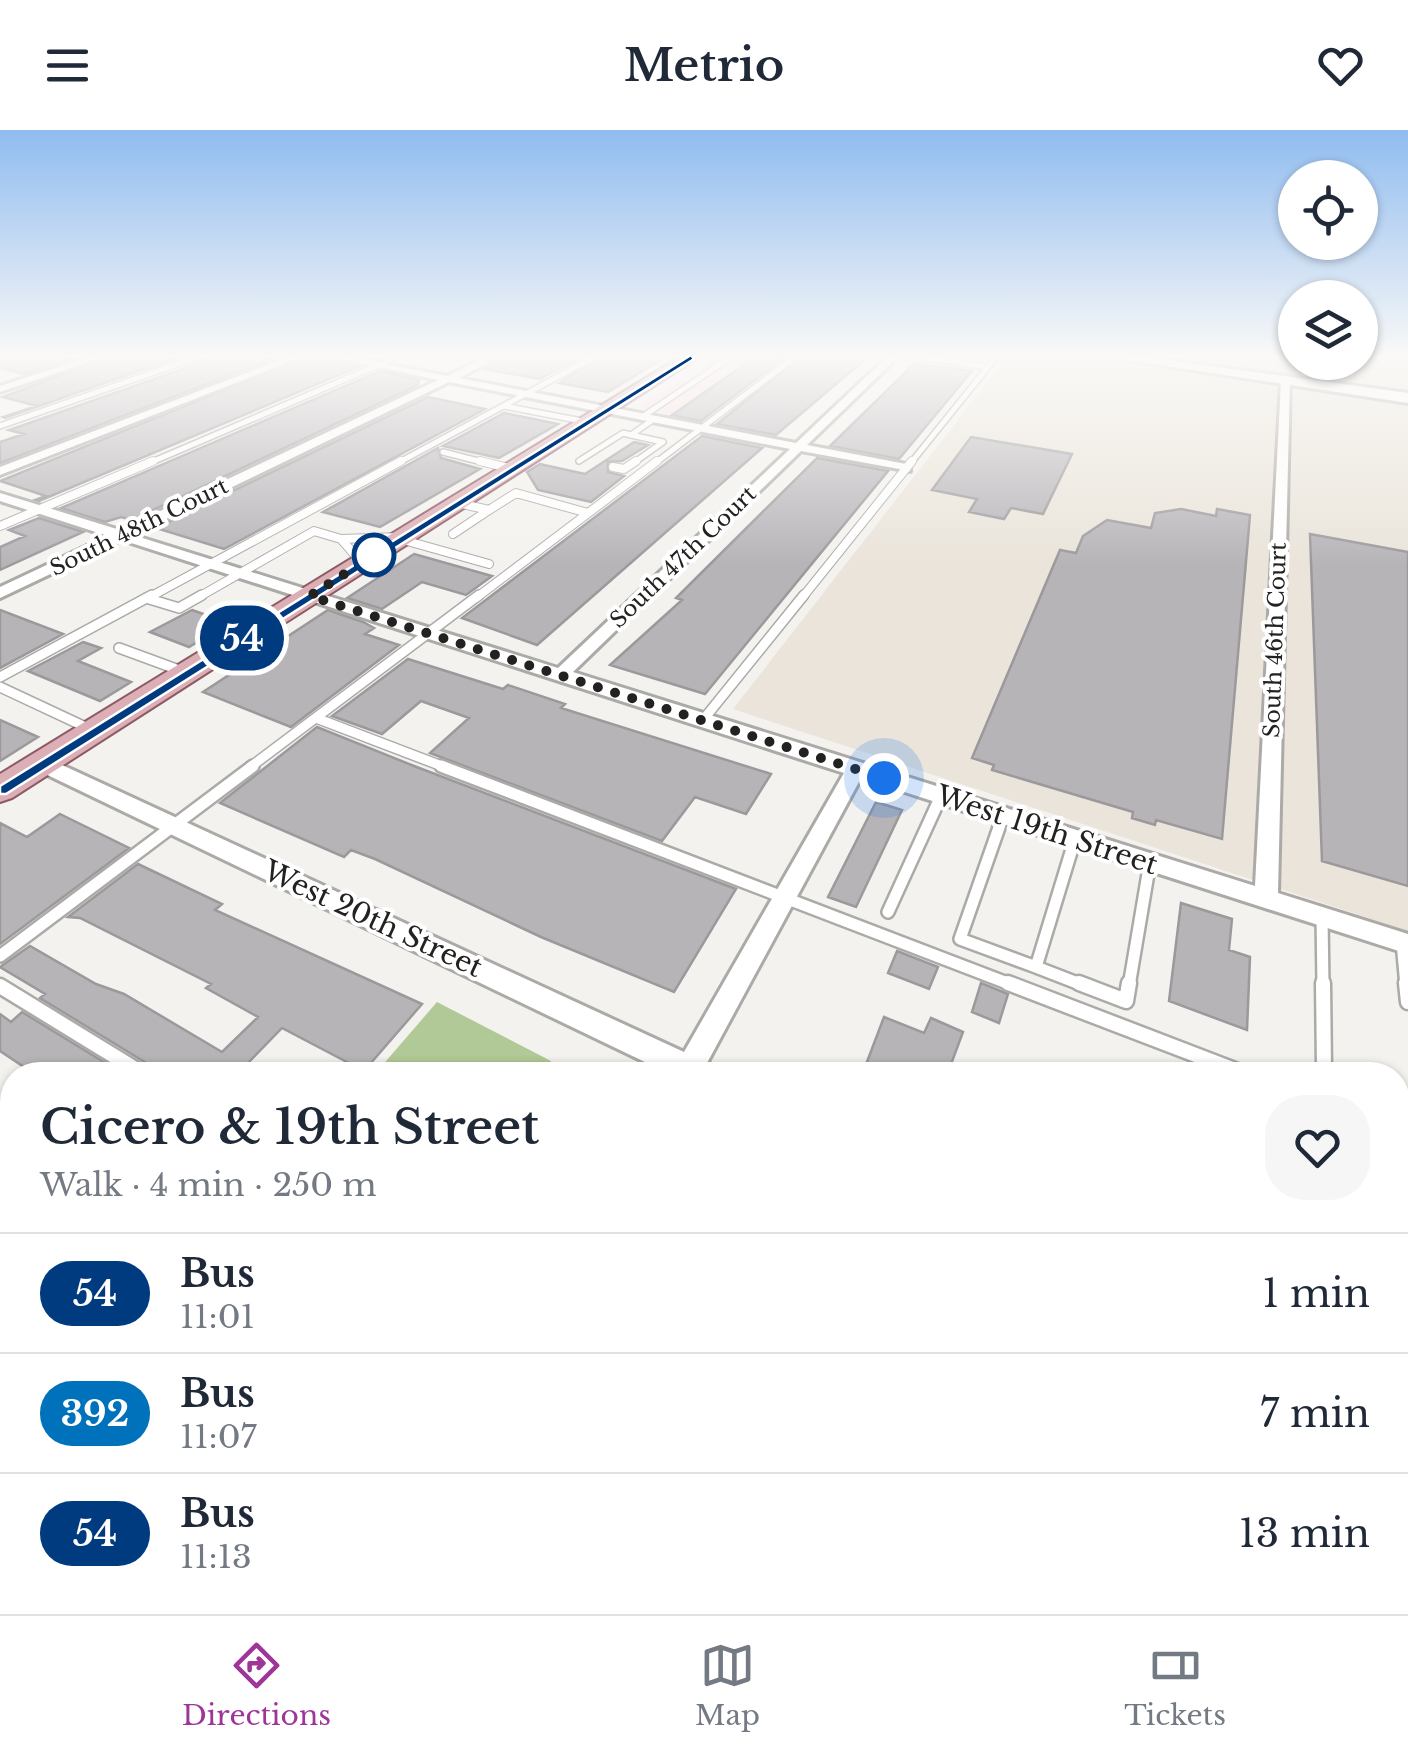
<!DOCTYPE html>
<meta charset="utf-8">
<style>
body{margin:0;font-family:"Libre Baskerville",serif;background:#f6f6f7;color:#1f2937;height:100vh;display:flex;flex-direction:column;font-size:38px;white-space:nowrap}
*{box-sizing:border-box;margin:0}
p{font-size:32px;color:#747a83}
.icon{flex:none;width:55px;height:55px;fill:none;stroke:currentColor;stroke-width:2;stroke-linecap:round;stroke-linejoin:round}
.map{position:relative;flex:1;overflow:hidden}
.sheet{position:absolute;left:0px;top:932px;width:1410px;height:552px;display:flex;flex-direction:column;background:#fff;border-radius:40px 40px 0 0;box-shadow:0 2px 8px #0004}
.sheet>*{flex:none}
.badge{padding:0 20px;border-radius:32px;font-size:35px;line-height:65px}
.fabs{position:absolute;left:1278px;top:30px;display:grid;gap:20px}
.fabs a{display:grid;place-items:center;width:100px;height:100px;border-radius:50%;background:#fff;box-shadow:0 2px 8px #0004;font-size:50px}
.you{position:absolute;width:50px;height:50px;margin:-25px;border:8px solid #fff;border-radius:50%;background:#1a73e8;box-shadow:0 0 0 15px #1a73e833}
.map>.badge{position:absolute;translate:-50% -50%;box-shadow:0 0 0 5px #fff}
.round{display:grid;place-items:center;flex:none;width:105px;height:105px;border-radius:40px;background:#f6f6f7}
.headline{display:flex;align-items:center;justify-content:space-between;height:170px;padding:0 40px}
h1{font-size:48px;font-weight:600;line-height:75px}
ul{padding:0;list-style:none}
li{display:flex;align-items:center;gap:30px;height:120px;padding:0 40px;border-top:2px solid #e0e1e3}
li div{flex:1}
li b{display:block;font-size:38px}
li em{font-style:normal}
li .badge{min-width:110px;font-weight:700;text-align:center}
header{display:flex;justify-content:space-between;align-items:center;height:130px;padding:0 40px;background:#fff;font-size:45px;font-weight:600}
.dock{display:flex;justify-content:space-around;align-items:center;height:140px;border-top:2px solid #e0e1e3;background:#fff;font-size:28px;color:#747a83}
.dock a{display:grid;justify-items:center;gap:5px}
.dock .selected{color:#9e369a}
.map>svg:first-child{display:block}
.commercial{fill:#fbe0e4}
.built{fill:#eae4da}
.green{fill:#b1c996}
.building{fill:#b7b4b8;stroke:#9b999c;stroke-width:2.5}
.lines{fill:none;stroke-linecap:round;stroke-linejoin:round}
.lane-far5-casing{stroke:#acaaa7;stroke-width:8}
.lane-far4-casing{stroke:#acaaa7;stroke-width:10}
.lane-far3-casing{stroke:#acaaa7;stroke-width:12}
.lane-far2-casing{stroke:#acaaa7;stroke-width:16}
.lane-far1-casing{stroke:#acaaa7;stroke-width:19}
.lane-casing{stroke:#acaaa7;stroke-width:24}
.street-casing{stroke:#acaaa7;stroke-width:6}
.secondary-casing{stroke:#acaaa7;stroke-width:6}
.primary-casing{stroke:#8c5a62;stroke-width:4}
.lane-far5{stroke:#fff;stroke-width:5}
.lane-far4{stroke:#fff;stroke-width:8}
.lane-far3{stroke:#fff;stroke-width:9}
.lane-far2{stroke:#fff;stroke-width:11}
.lane-far1{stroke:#fff;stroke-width:14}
.lane{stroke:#fff;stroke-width:19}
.street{fill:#fff;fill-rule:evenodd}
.secondary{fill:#fff;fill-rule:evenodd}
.primary{fill:#dcaeb6;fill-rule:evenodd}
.line{fill:#003b80;stroke:#fff;stroke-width:2.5}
.walk{stroke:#222220;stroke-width:10;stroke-dasharray:0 18}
.stop-dot{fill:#fff;stroke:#003b80;stroke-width:5}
.labels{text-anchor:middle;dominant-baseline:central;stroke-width:8;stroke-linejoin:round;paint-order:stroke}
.far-street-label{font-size:22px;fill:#222220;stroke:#fff}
.street-label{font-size:28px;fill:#222220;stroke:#fff}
</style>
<header><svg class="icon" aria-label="menu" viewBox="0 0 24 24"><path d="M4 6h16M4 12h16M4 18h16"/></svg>Metrio<svg class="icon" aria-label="heart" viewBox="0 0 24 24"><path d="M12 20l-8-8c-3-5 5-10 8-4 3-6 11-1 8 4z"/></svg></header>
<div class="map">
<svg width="1408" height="1484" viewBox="0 0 1408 1484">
<rect width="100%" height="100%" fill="#f4f2ee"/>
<!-- commercial -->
<path class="commercial" d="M 716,227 L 789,227 L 704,291 L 638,278 Z"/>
<!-- built -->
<path class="built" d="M 1007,227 L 1295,227 L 1295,232 L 1360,232 L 1360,227 L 1408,227 L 1408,801 L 733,579 Z"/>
<!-- green -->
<path class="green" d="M 437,872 L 551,931 L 541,945 L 374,945 Z"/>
<!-- building -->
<path class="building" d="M 0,227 L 77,227 L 24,244 L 0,238 Z
M 108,227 L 179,227 L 5,288 L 3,287 L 37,276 L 3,267 Z
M 204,227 L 277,227 L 0,333 L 0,312 L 24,304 L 9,300 L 200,233 Z
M 306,227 L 327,227 L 358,237 L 39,371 L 35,370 L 46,366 L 0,351 Z
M 502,227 L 581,227 L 540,249 L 484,239 Z
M 600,227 L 666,227 L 608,262 L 559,253 Z
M 755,227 L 785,227 L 701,291 L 672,285 Z
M 801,227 L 868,227 L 776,305 L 717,294 Z
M 915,233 L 972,241 L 899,329 L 830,316 Z
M 380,241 L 419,250 L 418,255 L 132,390 L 121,387 L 105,392 L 61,378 Z
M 428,267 L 485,279 L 224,419 L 156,398 Z
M 504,283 L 558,294 L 499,328 L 443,316 Z
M 702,306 L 762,318 L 537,515 L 462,488 Z
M 971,307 L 1072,324 L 1043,384 L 1011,378 L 1004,389 L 969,382 L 977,369 L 932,360 Z
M 634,312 L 648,315 L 622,331 L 608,332 L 608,342 L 624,346 L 591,372 L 538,360 L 527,342 L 540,334 L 585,344 Z
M 438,318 L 441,328 L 480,339 L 380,397 L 323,382 Z
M 817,328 L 888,341 L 705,564 L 610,535 L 682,470 L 676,468 Z
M 1181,379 L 1216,386 L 1217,379 L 1250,385 L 1222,709 L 1156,690 L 1155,695 L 1132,688 L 1133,682 L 992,640 L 994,635 L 972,628 L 1060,420 L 1076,423 L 1083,406 L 1107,390 L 1151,398 L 1155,383 Z
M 39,388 L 83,402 L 0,440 L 0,417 L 25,406 L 9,400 Z
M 1310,404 L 1408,422 L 1408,756 L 1322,731 Z
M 414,424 L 492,446 L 466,465 L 422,452 L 382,479 L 347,468 Z
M 0,480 L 63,504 L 0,538 Z
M 192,480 L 229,493 L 189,517 L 150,502 Z
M 328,480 L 363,492 L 374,498 L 365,504 L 399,515 L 291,597 L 203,562 Z
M 83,512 L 101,518 L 78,531 L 131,552 L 100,571 L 28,541 Z
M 408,529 L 503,559 L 508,555 L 565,574 L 561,578 L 771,644 L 746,684 L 695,667 L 662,711 L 430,623 L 469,588 L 421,571 L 382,604 L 332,586 Z
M 0,590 L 38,607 L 0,631 Z
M 317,597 L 414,636 L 736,759 L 674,862 L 541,807 L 375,729 L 351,720 L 344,727 L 220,673 Z
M 876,672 L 902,680 L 856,777 L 828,767 Z
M 60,684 L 129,718 L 0,814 L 0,693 L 27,707 Z
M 138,734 L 222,774 L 215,780 L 422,874 L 364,941 L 282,898 L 245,936 L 260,945 L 156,945 L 151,936 L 40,868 L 45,864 L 0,837 L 30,816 L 96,854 L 124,864 L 222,922 L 258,887 L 206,858 L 211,854 L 80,788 L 68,787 Z
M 1181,773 L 1232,789 L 1229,820 L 1250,827 L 1247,900 L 1169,871 Z
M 897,821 L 938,837 L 929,859 L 888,843 Z
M 981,853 L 1008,864 L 999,893 L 972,882 Z
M 22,882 L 125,945 L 36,945 L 0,921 L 0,884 L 11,892 Z
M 884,887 L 924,903 L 931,888 L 963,902 L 947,945 L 862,945 Z"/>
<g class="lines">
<!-- lane-far5 casing -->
<g class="lane-far5-casing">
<path id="lane-far5" d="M 922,227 L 988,237
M 504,276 L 587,292
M 642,287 L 731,227
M 0,296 L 198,227
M 443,322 L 490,334
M 579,331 L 623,303 L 631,305
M 147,334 L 397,227
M 396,334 L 594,227
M 632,334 L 663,312 L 631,305 L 654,289
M 654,334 L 795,227
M 910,334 L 996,227"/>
</g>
<!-- lane-far4 casing -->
<g class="lane-far4-casing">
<path id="lane-far4" d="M 480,331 L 513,339
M 613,337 L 624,339 L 636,331
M 489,380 L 516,363 L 588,383
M 0,396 L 153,331
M 453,404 L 489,380 L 458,373
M 400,409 L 489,434
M 362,433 L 341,409 L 400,407
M 148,468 L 401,331
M 197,468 L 314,401 L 341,409
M 476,468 L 657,331
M 802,468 L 912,331"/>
</g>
<!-- lane-far3 casing -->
<g class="lane-far3-casing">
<path id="lane-far3" d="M 146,468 L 179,478 L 202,465
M 119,518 L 187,543
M 0,547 L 152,465
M 0,557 L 94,601
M 316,588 L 447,638
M 703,590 L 804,465
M 249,638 L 479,465"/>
</g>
<!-- lane-far2 casing -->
<g class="lane-far2-casing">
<path id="lane-far2" d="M 441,636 L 1015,856
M 1003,686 L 960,809 L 1036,837 L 1075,709
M 888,782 L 941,666
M 1322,787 L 1323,856
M 1402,812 L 1406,856
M 0,826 L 253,636
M 1036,837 L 1085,856
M 1129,856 L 1150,732"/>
</g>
<!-- lane-far1 casing -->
<g class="lane-far1-casing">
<path id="lane-far1" d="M 1008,853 L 1248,945
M 1079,853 L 1126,871 L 1129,853
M 1323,853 L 1324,939 L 1339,945
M 1406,853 L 1408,872
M 0,856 L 145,945
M 1398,968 L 1408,972
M 1398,1002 L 1408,1007"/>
</g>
<!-- lane casing -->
<g class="lane-casing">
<path id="lane" d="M 0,1436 L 12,1421
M 1003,1472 L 1021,1484"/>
</g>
<!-- street casing -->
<g class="street-casing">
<path id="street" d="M 89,227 L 104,227 L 0,262 L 0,256 Z
M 288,227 L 302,227 L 0,345 L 0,337 Z
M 331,227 L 351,227 L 447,246 L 486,227 L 499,227 L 459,248 L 796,313 L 887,227 L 898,227 L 807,315 L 906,334 L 910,335 L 910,341 L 801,321 L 573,542 L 1255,756 L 1281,251 L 1290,249 L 1278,763 L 1408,804 L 1408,824 L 861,648 L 707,933 L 714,936 L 718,945 L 672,945 L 35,639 L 32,634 L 35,629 L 49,629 L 684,922 L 844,643 L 122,410 L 0,468 L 0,457 L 108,406 L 0,371 L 0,363 L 120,400 L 438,250 ZM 449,252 L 790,319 L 558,538 L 133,405 Z
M 1398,1253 L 1408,1257 L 1408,1294 L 1398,1290 Z
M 0,1294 L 12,1299 L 12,1342 L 0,1337 Z
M 155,1472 L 204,1472 L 209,1484 L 160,1484 Z
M 371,1472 L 413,1472 L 408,1484 L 366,1484 Z"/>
</g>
<!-- secondary casing -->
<g class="secondary-casing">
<path id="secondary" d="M 1108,227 L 1145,227 L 1408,263 L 1408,273 Z"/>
</g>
<!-- primary casing -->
<g class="primary-casing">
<path id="primary" d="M 680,227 L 699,227 L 12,668 L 0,672 L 0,644 Z"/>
</g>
<!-- lane-far5 -->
<use href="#lane-far5" class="lane-far5"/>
<!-- lane-far4 -->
<use href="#lane-far4" class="lane-far4"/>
<!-- lane-far3 -->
<use href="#lane-far3" class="lane-far3"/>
<!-- lane-far2 -->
<use href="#lane-far2" class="lane-far2"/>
<!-- lane-far1 -->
<use href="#lane-far1" class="lane-far1"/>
<!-- lane -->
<use href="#lane" class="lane"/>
<!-- street -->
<use href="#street" class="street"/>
<!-- secondary -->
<use href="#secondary" class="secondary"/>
<!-- primary -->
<use href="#primary" class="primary"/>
</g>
<!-- sky -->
<linearGradient id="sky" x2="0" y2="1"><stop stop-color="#90bcf0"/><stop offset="0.52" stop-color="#faf9f7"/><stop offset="1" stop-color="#faf9f7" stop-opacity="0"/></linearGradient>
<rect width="1408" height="435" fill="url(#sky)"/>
<!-- line -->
<path class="line" d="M 691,225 L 694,229 L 6,664 L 0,664 L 0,656 Z"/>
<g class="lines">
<!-- walk -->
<path class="walk" d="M 374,425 L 310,466 L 884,648"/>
</g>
<!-- markers -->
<circle class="stop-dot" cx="374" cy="425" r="20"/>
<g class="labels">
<!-- far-street labels -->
<g class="far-street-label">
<text transform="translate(139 397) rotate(-26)">South 48th Court</text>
<text transform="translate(683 427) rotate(-44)">South 47th Court</text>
<text transform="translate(1275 510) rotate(-88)">South 46th Court</text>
</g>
<!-- street labels -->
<g class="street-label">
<text transform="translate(1047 700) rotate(18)">West 19th Street</text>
<text transform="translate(373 789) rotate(25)">West 20th Street</text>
</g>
</g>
</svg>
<div class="fabs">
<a><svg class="icon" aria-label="locate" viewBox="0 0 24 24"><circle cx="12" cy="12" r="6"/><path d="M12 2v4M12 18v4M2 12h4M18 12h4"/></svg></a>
<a><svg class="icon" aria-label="layers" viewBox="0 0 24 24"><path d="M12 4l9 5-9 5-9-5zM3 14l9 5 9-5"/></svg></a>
</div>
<div class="you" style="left:884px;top:648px"></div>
<b class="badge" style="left:242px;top:508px;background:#003b80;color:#fff">54</b>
<section class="sheet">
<div class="headline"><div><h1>Cicero &amp; 19th Street</h1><p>Walk · 4 min · 250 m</p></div><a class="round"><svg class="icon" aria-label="heart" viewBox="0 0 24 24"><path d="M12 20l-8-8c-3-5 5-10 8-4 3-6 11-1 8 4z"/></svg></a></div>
<ul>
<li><span class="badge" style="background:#003b80;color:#fff">54</span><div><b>Bus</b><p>11:01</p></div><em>1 min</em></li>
<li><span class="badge" style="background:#0072bc;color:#fff">392</span><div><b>Bus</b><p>11:07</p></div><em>7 min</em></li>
<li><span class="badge" style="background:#003b80;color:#fff">54</span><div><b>Bus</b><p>11:13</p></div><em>13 min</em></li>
</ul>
</section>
</div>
<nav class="dock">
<a class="selected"><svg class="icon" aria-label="directions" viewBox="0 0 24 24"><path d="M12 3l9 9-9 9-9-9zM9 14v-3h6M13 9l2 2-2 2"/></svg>Directions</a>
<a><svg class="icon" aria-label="map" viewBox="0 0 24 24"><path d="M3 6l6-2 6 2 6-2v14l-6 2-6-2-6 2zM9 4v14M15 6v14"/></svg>Map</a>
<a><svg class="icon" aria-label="tickets" viewBox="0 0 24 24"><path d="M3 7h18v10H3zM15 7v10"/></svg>Tickets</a>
</nav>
